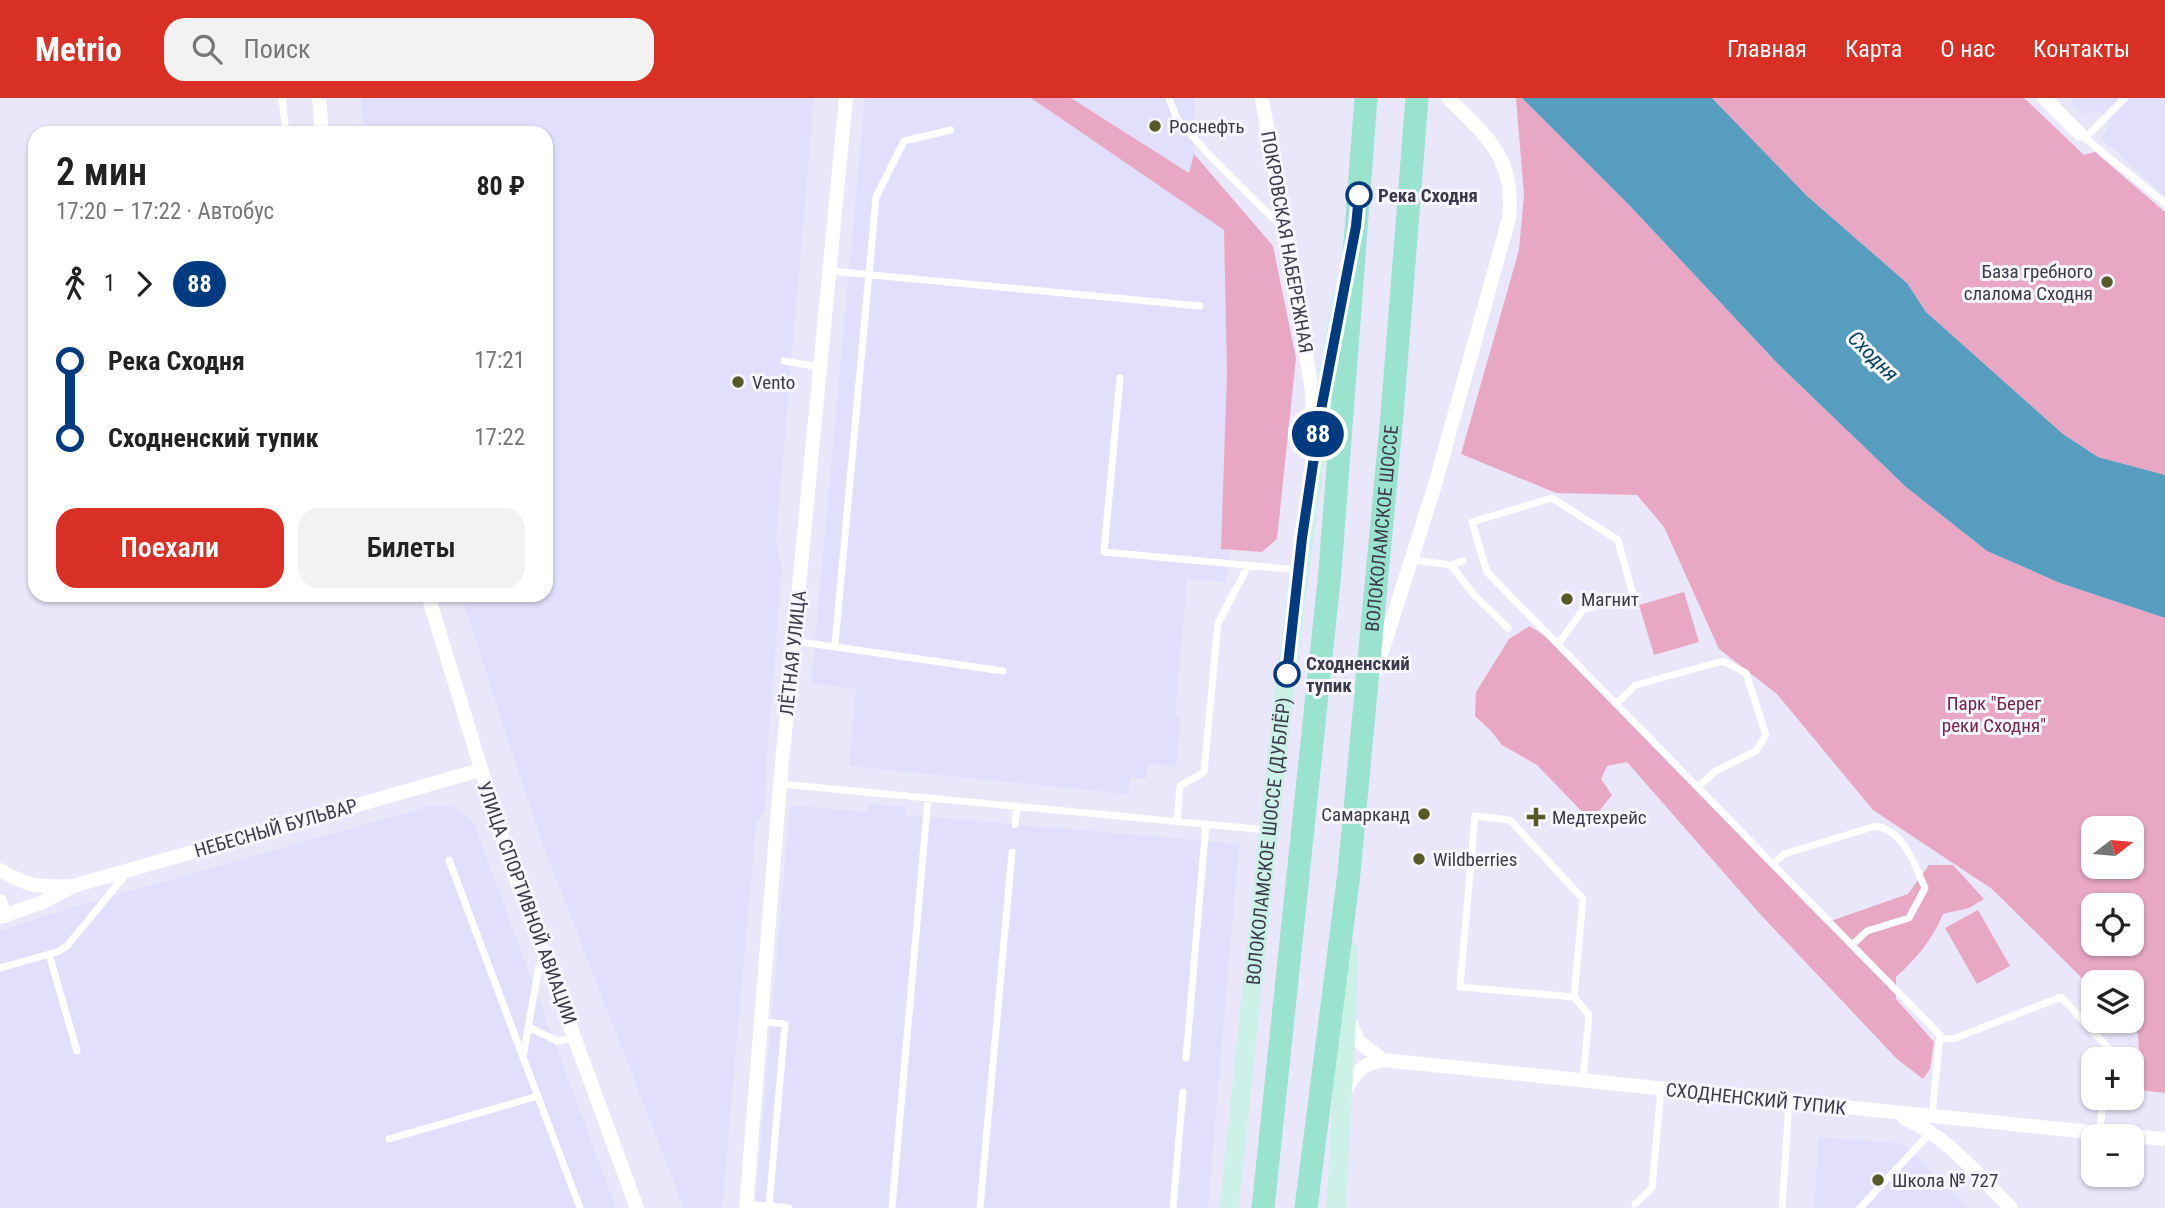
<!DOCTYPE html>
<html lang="ru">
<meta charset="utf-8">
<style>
body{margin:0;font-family:"Roboto Condensed",sans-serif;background:#f2f2f2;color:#222;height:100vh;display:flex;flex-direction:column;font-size:26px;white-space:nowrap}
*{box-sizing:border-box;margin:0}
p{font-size:23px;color:#767676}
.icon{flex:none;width:38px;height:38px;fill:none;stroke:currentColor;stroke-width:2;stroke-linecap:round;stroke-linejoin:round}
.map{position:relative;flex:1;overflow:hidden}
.details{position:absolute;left:28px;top:28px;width:525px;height:476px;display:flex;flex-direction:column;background:#fff;border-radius:21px;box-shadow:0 2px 5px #0004}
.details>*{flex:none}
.badge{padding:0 14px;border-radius:23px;font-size:24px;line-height:46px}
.needle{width:46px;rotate:74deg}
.buttons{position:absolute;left:2081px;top:718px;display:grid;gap:14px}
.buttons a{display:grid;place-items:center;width:63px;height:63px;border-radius:14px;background:#fff;box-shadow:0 2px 5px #0004;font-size:35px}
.map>.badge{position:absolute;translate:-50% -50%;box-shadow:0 0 0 4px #fff}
.legs{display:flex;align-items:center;gap:10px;height:77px;padding:0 28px;font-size:23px}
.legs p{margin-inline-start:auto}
.overview{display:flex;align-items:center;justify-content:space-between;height:119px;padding:0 28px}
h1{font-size:38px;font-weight:600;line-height:52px}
.action{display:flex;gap:14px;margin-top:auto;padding:14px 28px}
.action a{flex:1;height:80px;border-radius:21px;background:#d93025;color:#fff;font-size:28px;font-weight:600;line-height:80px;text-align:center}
.action a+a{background:#f2f2f2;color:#222}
ul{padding:0 28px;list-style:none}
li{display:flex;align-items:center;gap:24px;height:77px;font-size:26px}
li i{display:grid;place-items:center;width:10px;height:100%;margin:0 9px;background:currentColor}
li i::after{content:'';width:18px;height:18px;margin:-9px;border:5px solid;border-radius:50%;background:#fff}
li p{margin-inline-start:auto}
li:first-child i{background:linear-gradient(#0000 50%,currentColor 0)}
li:last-child i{background:linear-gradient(currentColor 50%,#0000 0)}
header{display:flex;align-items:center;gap:42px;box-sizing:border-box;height:98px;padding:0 35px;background:#d93025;color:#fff}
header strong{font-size:33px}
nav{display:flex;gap:38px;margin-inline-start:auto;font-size:24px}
.search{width:490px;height:63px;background:#f2f2f2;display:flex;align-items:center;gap:18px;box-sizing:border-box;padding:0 24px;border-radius:21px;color:#767676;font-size:26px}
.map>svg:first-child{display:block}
.built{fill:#e2dffd}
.green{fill:#e8a8c4;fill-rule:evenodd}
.water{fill:#579dbf}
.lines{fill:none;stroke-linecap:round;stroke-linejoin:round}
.lane{stroke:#fff;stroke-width:7}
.street{stroke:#fff;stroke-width:14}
.secondary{stroke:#ccf1e6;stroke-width:19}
.primary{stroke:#9ae3ce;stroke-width:23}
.line-1-casing{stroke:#fff;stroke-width:16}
.line-1{stroke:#003b80;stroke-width:10}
.poi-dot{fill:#575927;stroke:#f7f6fe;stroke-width:2.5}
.stop-1-dot{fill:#fff;stroke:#003b80;stroke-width:3.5}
.labels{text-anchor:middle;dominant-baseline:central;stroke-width:6;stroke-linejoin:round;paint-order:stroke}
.poi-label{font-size:19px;fill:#3c3a4a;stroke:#f7f6fe;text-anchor:start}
.stop-label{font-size:19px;font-weight:bold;fill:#3c3a4a;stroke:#f7f6fe;text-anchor:start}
.street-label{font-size:19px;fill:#3c3a4a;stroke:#f7f6fe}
.park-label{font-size:19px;fill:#72254e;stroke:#f7f6fe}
.water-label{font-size:21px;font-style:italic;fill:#08455d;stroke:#f7f6fe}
</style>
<header>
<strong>Metrio</strong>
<div class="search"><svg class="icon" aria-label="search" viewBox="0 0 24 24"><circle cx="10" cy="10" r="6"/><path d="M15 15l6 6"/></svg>Поиск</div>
<nav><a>Главная</a><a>Карта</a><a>О нас</a><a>Контакты</a></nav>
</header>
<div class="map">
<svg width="2165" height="1110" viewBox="0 0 2165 1110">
<rect width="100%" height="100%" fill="#e9e7f9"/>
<!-- built -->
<path class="built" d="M 361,0 L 814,0 L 776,442 L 782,472 L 766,667 L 765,713 L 756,726 L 722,1110 L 684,1110 L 541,742 L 461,497 L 546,497 L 546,35 L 364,35 Z
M 865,0 L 1031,0 L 1224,132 L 1227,275 L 1222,451 L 1230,452 L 1226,484 L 1187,481 L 1175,618 L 1181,619 L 1176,669 L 1148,666 L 1146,681 L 1130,679 L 1128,696 L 849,668 L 856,591 L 811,586 Z
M 1071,0 L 1195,0 L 1194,56 L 1190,75 Z
M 2072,0 L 2165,0 L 2165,98 L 2102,41 L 2110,25 L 2098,13 L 2086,16 L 2079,13 L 2074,9 Z
M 868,706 L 906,709 L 906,717 L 1239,746 L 1208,1110 L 755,1110 L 790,707 L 867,714 Z
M 430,708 L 450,708 L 461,713 L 474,726 L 616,1110 L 0,1110 L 0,833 L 78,808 Z
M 1819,1039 L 1904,1046 L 1968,1110 L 1814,1110 Z"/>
<!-- green -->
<path class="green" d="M 1031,0 L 1071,0 L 1189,75 L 1194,56 L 1273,148 L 1296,260 L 1277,441 L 1262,454 L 1221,451 L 1227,275 L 1224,132 Z
M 1516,0 L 1522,0 L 1631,109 L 1778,266 L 1906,389 L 1987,453 L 2060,485 L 2165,520 L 2165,995 L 2141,992 L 2138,936 L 2124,922 L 2132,922 L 2132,884 L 2093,884 L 2093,891 L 1992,791 L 1873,712 L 1777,596 L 1719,551 L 1664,429 L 1637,397 L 1556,395 L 1461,356 L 1519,152 L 1524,97 ZM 2093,730 L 2132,730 L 2132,768 L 2093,768 ZM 2093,807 L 2132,807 L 2132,845 L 2093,845 Z
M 1712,0 L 2024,0 L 2084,57 L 2095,54 L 2165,114 L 2165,377 L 2098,359 L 2063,336 L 1926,214 L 1907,185 L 1807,98 Z
M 1684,494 L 1699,544 L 1654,557 L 1639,507 Z
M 1530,528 L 1549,541 L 1825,825 L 1908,796 L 1929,767 L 1953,767 L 1984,801 L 1969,810 L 1943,816 C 1932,842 1917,860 1896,879 L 1896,901 L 1934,944 L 1930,971 L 1923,981 L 1897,961 L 1760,816 L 1627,664 L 1607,668 L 1601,681 L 1612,697 L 1591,723 L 1537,667 L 1502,647 L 1491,633 L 1475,618 L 1476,594 L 1509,541 Z
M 1978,812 L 2010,868 L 1977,886 L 1945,830 Z"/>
<!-- water -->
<path class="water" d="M 1522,0 L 1712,0 L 1807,98 L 1907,185 L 1926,214 L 2063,336 L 2098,359 L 2165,377 L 2165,520 L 2060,485 L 1987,453 L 1906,389 L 1778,266 L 1631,109 Z"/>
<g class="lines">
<!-- lane -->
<path class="lane" d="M 282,0 L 286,35
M 1169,0 L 1177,21 L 1213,61 L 1283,130
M 2080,36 L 2165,105
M 2085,40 L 2125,0
M 830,173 L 1200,208
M 784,263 L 820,269
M 1120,280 L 1104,454 L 1298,472
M 1412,462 L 1451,467 L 1463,463
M 1451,467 L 1474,497 L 1508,530
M 794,543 L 1003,573
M 1558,546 L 1583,512 L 1633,497 L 1618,442 L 1552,400 L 1472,424 L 1487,474 L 1940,937 L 1932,1018
M 835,547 L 876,99 L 904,43 L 951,32
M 1616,606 L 1636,587 L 1723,563 L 1746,575 L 1766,637 L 1756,653 L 1714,674 L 1698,689
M 780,686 L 1267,732
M 1177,723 L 1180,688 L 1204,674 L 1218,525 L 1248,468
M 1015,727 L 1017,708
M 449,762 L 523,959
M 1773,766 L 1784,756 L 1876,728 C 1905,734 1914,765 1925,790 L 1909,820 L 1867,833 L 1852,847
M 49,856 L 77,953
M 541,857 L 523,959 L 580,1110
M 0,870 L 57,854 L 67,848 L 126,776
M 1574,899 L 1583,801 L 1510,722 L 1475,718 L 1460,889 L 1574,899 L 1589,917 L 1583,982
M 761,924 L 785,926 L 769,1108
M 529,929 L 557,943 L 574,940
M 1940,940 L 1953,941 L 2061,899 L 2112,954 L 2113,961
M 1186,960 L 1206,726
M 2100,1035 L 2102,1011 L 2105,999
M 389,1041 L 538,998
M 746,1106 L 789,1110
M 1635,1106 L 1652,1090 L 1661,991
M 892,1110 L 928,700
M 980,1110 L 1012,754
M 1173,1110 L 1183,994
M 1782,1110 L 1789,1005
M 1860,1110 L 1931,1034"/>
<!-- street -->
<path class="street" d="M 319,0 L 322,35
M 1262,0 L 1305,249 L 1312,293 L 1314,330
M 2044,0 L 2080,36
M 428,497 L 508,759 L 637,1110
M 1376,573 L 1435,387 L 1509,120 C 1516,60 1486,38 1448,0
M 0,772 C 28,788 36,789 68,788
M 0,803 L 5,818
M 0,819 L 41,805 L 73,788 L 480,672
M 1349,922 L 1358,943 L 1383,962
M 1345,995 C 1353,976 1362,965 1383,962 L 2129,1038
M 1904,1020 C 1948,1039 1978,1077 2011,1110
M 2132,1038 L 2165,1041
M 746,1110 L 780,686 L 846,0"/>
<!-- secondary -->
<g class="secondary">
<path id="s1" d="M 1229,1110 C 1262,806 1288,499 1342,198"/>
<path d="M 1336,1110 L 1347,914 L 1348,852"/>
</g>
<!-- primary -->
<g class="primary">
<path d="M 1263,1110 L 1330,473 L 1366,0"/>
<path id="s2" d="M 1306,1110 L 1349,775 L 1392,317 L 1417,0"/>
</g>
</g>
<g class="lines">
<!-- line-1 casing -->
<g class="line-1-casing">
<path id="line-1" d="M 1287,576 L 1302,440 L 1321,312 L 1356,128 L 1359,97"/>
</g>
<!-- line-1 -->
<use href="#line-1" class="line-1"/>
</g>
<!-- markers -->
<g class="poi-dot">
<circle cx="1155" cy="28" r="7"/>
<circle cx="2107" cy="184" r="7"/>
<circle cx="738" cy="284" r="7"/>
<circle cx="1567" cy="501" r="7"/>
<circle cx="1424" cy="716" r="7"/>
<path d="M1532.5 708.5h7v7h7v7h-7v7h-7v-7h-7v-7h7z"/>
<circle cx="1419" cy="761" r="7"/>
<circle cx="1878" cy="1082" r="7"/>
</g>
<g class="stop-1-dot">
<circle cx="1359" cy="97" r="12"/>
<circle cx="1287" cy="576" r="12"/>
</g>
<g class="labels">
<!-- poi labels -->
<g class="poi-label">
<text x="1169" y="28">Роснефть</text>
<text x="2093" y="173" text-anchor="end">База гребного<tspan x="2093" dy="22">слалома Сходня</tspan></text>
<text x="752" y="284">Vento</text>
<text x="1581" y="501">Магнит</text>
<text x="1410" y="716" text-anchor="end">Самарканд</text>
<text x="1552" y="719">Медтехрейс</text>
<text x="1433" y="761">Wildberries</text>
<text x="1892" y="1082">Школа № 727</text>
</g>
<!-- stop labels -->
<g class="stop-label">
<text x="1378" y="97">Река Сходня</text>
<text x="1306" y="565">Сходненский<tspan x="1306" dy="22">тупик</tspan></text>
</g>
<!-- street labels -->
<g class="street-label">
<text transform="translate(1287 144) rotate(80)">ПОКРОВСКАЯ НАБЕРЕЖНАЯ</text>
<text stroke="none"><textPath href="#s2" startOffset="684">ВОЛОКОЛАМСКОЕ ШОССЕ</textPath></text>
<text transform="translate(793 555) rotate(-84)">ЛЁТНАЯ УЛИЦА</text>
<text transform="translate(276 730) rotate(-16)">НЕБЕСНЫЙ БУЛЬВАР</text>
<text stroke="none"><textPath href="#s1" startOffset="369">ВОЛОКОЛАМСКОЕ ШОССЕ (ДУБЛЁР)</textPath></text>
<text transform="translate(527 805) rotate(70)">УЛИЦА СПОРТИВНОЙ АВИАЦИИ</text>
<text transform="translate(1756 1001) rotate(6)">СХОДНЕНСКИЙ ТУПИК</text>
</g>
<!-- park labels -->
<g class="park-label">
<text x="1994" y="605">Парк "Берег<tspan x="1994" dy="22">реки Сходня"</tspan></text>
</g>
<!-- water labels -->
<g class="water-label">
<text transform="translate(1873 258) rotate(45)">Сходня</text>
</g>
</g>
</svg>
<div class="buttons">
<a><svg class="needle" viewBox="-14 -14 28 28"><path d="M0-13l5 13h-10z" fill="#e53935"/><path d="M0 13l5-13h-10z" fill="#767676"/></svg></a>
<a><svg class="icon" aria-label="locate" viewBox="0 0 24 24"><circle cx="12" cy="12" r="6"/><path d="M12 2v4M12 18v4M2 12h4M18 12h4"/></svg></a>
<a><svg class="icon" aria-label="layers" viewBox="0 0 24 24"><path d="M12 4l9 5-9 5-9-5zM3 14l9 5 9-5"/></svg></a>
<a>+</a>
<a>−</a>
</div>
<b class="badge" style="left:1318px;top:336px;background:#003b80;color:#fff">88</b>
<section class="details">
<div class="overview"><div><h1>2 мин</h1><p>17:20 – 17:22 · Автобус</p></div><b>80 ₽</b></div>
<div class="legs"><svg class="icon" aria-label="walk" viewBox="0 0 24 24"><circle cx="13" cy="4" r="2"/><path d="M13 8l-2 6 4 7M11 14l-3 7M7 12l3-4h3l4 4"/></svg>1<svg class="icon" aria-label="forward" viewBox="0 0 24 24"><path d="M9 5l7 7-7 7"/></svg><b class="badge" style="background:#003b80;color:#fff">88</b></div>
<ul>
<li><i style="color:#003b80"></i><b>Река Сходня</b><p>17:21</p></li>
<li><i style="color:#003b80"></i><b>Сходненский тупик</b><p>17:22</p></li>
</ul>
<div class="action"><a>Поехали</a><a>Билеты</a></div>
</section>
</div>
